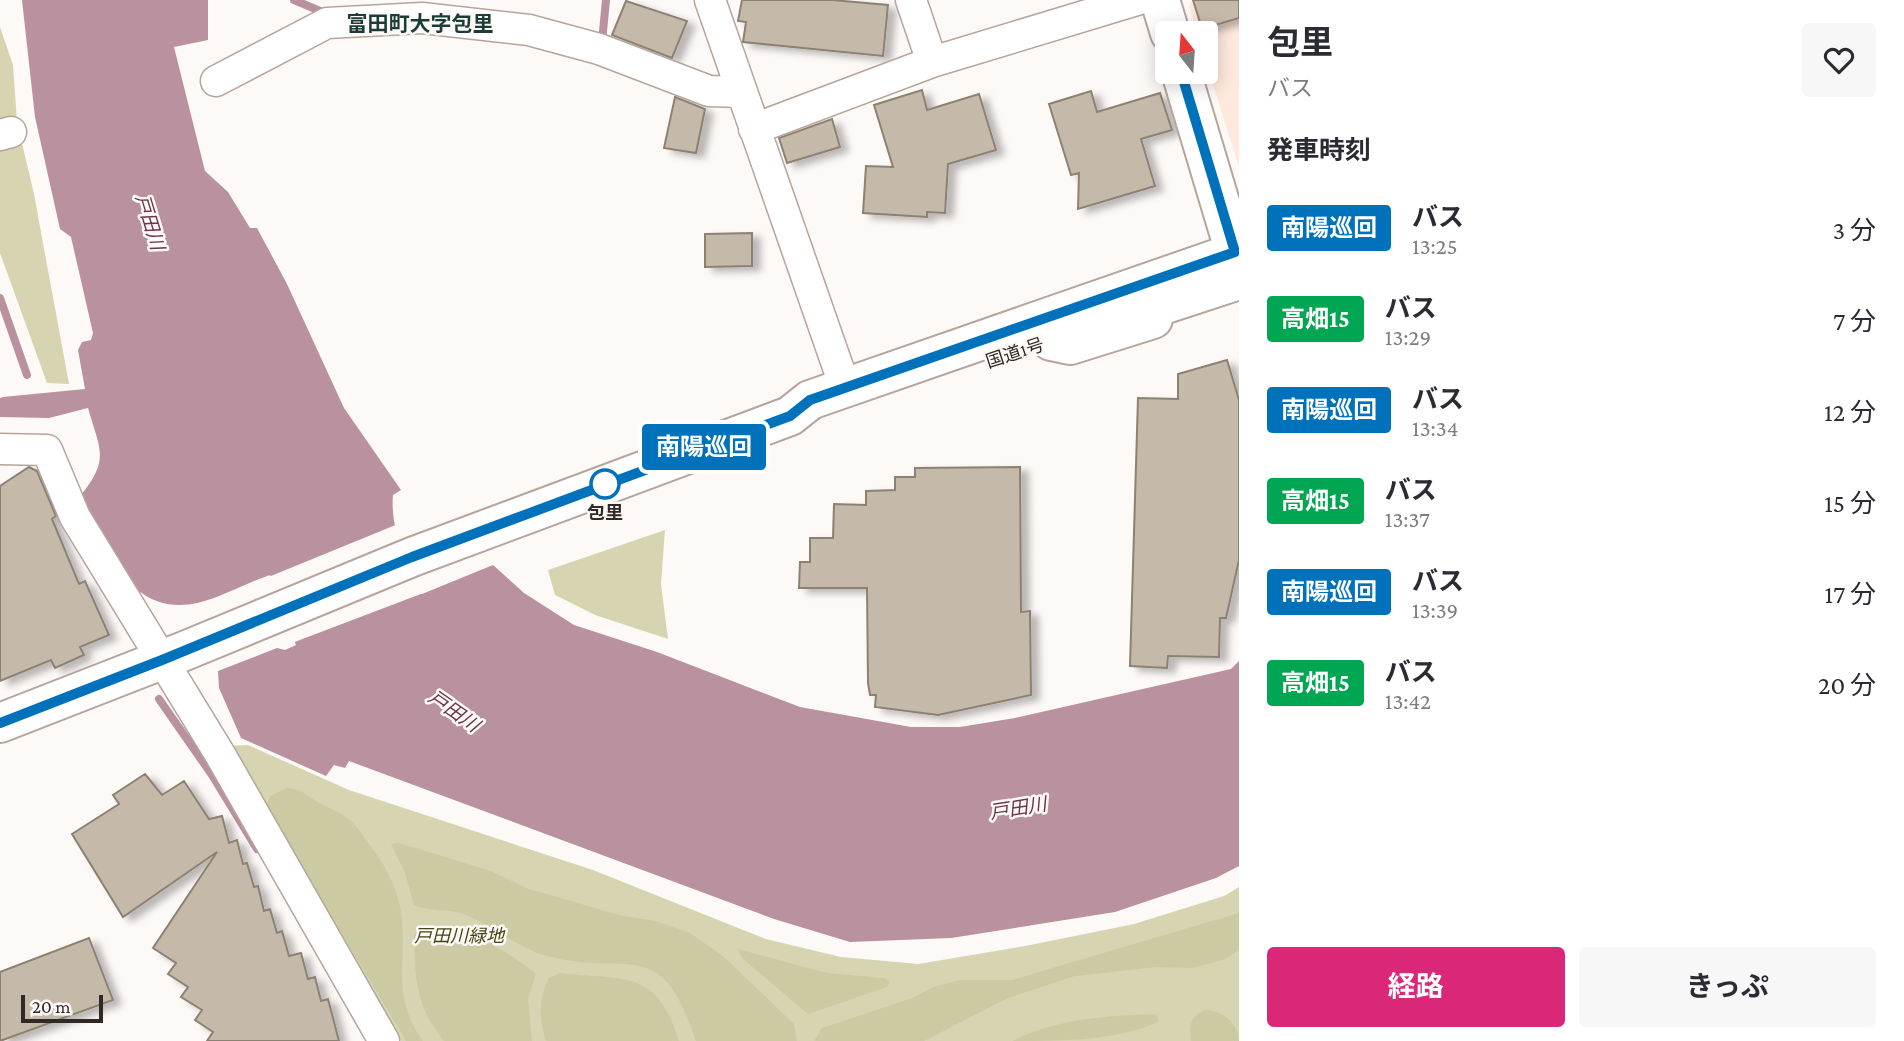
<!DOCTYPE html>
<html lang="ja">
<meta charset="utf-8">
<style>
body{margin:0;font-family:"Crimson Pro","Noto Sans JP",serif;background:#f7f7f7;color:#2b2b33;height:100vh;display:flex;flex-direction:column;font-size:26px;white-space:nowrap}
*{box-sizing:border-box;margin:0}
p{font-size:23px;color:#7c7c81}
.icon{flex:none;width:38px;height:38px;fill:none;stroke:currentColor;stroke-width:2;stroke-linecap:round;stroke-linejoin:round}
.map{position:relative;flex:1;overflow:hidden}
.drawer{display:flex;flex-direction:column;background:#fff;width:665px}
.drawer>*{flex:none}
.badge{padding:0 14px;border-radius:5px;font-size:24px;line-height:46px}
.needle{width:46px;rotate:343deg}
.fabs{position:absolute;left:1155px;top:21px;display:grid;gap:14px}
.fabs a{display:grid;place-items:center;width:63px;height:63px;border-radius:7px;background:#fff;box-shadow:0 4px 18px #0003;font-size:35px}
.scale{position:absolute;left:21px;bottom:18px;width:82px;box-sizing:border-box;padding-left:7px;border:4px solid #302925;border-top:0;font-size:19px;line-height:24px;white-space:nowrap;color:#302925;-webkit-text-stroke:5px #fdf9f7;paint-order:stroke}
.map>.badge{position:absolute;translate:-50% -50%;box-shadow:0 0 0 4px #fff}
h2{padding:0 28px;font-size:26px;line-height:63px}
.round{display:grid;place-items:center;flex:none;width:74px;height:74px;border-radius:7px;background:#f7f7f7}
.headline{display:flex;align-items:center;justify-content:space-between;height:119px;padding:0 28px}
h1{font-size:33px;font-weight:700;line-height:52px}
.cta{display:flex;gap:14px;margin-top:auto;padding:14px 28px}
.cta a{flex:1;height:80px;border-radius:7px;background:#db2777;color:#fff;font-size:28px;font-weight:700;line-height:80px;text-align:center}
.cta a+a{background:#f7f7f7;color:#2b2b33}
ul{padding:0;list-style:none}
li{display:flex;align-items:center;gap:21px;height:91px;padding:0 28px}
li div{flex:1}
li b{display:block;font-size:26px}
li em{font-style:normal}
li .badge{min-width:77px;font-weight:700;text-align:center}
main{display:flex;flex:1;min-height:0}
.map>svg:first-child{display:block}
.built{fill:#ffe9dd}
.green{fill:#d7d5b1}
.forest{fill:#cccaa3}
.water{fill:#b9919f}
.pier{fill:#fdf9f7}
.lines{fill:none;stroke-linecap:round;stroke-linejoin:round}
.stream{stroke:#b9919f;stroke-width:8}
.building{fill:#c5baaa;stroke:#8c8273;stroke-width:2;filter:url(#shadow)}
.street-casing{stroke:#b7a49b;stroke-width:33}
.secondary-casing{stroke:#b7a49b;stroke-width:42}
.highway-casing{stroke:#b7a49b;stroke-width:42}
.street{stroke:#fff;stroke-width:30}
.secondary{stroke:#fff;stroke-width:38}
.highway{stroke:#fff;stroke-width:38}
.line-casing{stroke:#fff;stroke-width:16}
.line{stroke:#0072bc;stroke-width:10}
.stop-dot{fill:#fff;stroke:#0072bc;stroke-width:3.5}
.labels{text-anchor:middle;dominant-baseline:central;stroke-width:5;stroke-linejoin:round;paint-order:stroke}
.street-label{font-size:18px;fill:#302925;stroke:#fdf9f7}
.stop-label{font-size:18px;font-weight:bold;fill:#302925;stroke:#fdf9f7}
.park-label{font-size:18px;font-style:italic;fill:#464313;stroke:#fdf9f7}
.water-label{font-size:19px;font-style:italic;fill:#6b344b;stroke:#fdf9f7}
.quarter-label{font-size:21px;font-weight:bold;fill:#1b3d3a;stroke:#fdf9f7}
</style>
<main>
<div class="map">
<svg width="1239" height="1041" viewBox="0 0 1239 1041">
<defs>
<filter id="shadow"><feDropShadow dx="8" dy="4.5" stdDeviation="3.5" flood-color="#0004"/></filter>
</defs>
<rect width="100%" height="100%" fill="#fdf9f7"/>
<!-- built -->
<path class="built" d="M 1192,0 L 1239,0 L 1239,167 L 1206,63 L 1206,33 L 1197,33 L 1189,7 Z"/>
<!-- green -->
<path class="green" d="M 0,27 L 13,65 L 17,122 L 34,194 L 69,384 L 47,383 L 0,253 Z
M 665,530 L 661,584 L 668,639 L 595,615 L 555,595 L 548,570 Z
M 248,745 L 349,790 L 593,870 L 766,939 L 841,957 L 918,964 L 1025,946 L 1134,924 L 1224,896 L 1239,887 L 1239,1041 L 401,1041 L 222,746 Z"/>
<!-- forest -->
<path class="forest" d="M 287,788 C 302,788 312,800 325,806 C 353,818 355,824 372,848 C 385,865 395,884 400,906 C 410,955 388,993 423,1041 L 406,1041 L 266,807 L 270,796 Z
M 399,843 L 491,871 L 526,888 L 619,915 L 656,921 L 690,933 L 723,956 L 794,1024 L 797,1041 L 696,1041 C 660,932 630,978 547,956 C 517,948 494,926 466,915 C 450,908 431,913 414,905 L 405,873 L 391,844 Z
M 1239,913 L 1239,950 L 1223,960 L 1192,968 L 1157,967 L 1075,976 L 1008,998 L 924,1041 L 814,1041 L 822,1028 L 912,998 L 933,987 L 960,980 L 1012,980 Z
M 427,926 C 437,926 451,924 460,927 C 471,930 532,968 536,974 L 528,999 L 532,1041 L 444,1041 C 415,1006 415,977 414,934 Z
M 738,949 L 827,973 L 885,978 L 890,982 L 887,987 L 808,1014 L 742,958 Z
M 560,973 C 625,981 656,967 679,1041 L 546,1041 C 539,1019 538,999 549,978 Z
M 1206,1010 C 1223,1011 1239,1023 1239,1041 L 1191,1041 C 1189,1026 1190,1015 1206,1010 Z
M 1156,1014 L 1159,1021 C 1120,1041 1059,1041 1012,1041 C 1059,1018 1105,1016 1156,1014 Z"/>
<!-- water -->
<path class="water" d="M 22,0 L 208,0 L 208,40 L 174,47 L 205,171 L 228,192 L 250,228 L 257,228 L 287,284 L 344,408 L 401,490 L 393,495 C 390,521 404,574 422,594 L 493,565 L 524,593 L 574,625 L 657,652 L 800,707 L 911,727 L 960,727 L 1015,718 L 1231,669 L 1239,661 L 1239,866 L 1216,878 L 1115,912 L 951,938 L 850,942 L 774,919 L 349,761 L 345,768 L 334,765 L 326,776 L 241,738 L 219,688 L 218,671 L 277,648 L 285,650 L 296,645 L 270,575 C 223,591 181,626 135,588 L 87,515 L 81,495 C 110,459 100,450 88,408 L 49,418 L 0,417 L 0,398 L 3,397 L 85,389 L 78,350 L 82,342 L 91,340 L 93,333 L 71,237 L 60,229 L 35,117 Z"/>
<!-- pier -->
<path class="pier" d="M 398,524 L 416,583 L 426,592 L 292,643 L 266,578 Z"/>
<g class="lines">
<!-- stream -->
<path class="stream" d="M 294,0 L 325,13
M 602,42 L 606,0
M 0,298 L 27,375
M 159,699 L 212,775 L 257,849"/>
</g>
<!-- building -->
<path class="building" d="M 742,0 L 832,0 L 888,5 L 883,56 L 743,42 L 746,22 L 738,21 Z
M 1193,0 L 1239,0 L 1239,18 L 1202,29 Z
M 626,1 L 687,21 L 672,58 L 612,35 Z
M 922,90 L 927,110 L 979,94 L 996,150 L 948,164 L 945,213 L 927,212 L 927,217 L 863,213 L 866,166 L 893,167 L 874,105 Z
M 1091,91 L 1097,112 L 1160,93 L 1172,130 L 1141,139 L 1155,186 L 1078,209 L 1079,173 L 1071,175 L 1049,104 Z
M 675,97 L 705,109 L 696,153 L 664,148 Z
M 832,119 L 840,147 L 787,163 L 779,138 Z
M 752,233 L 752,266 L 705,267 L 705,234 Z
M 1227,360 L 1239,400 L 1239,560 L 1226,618 L 1220,618 L 1219,657 L 1168,656 L 1167,668 L 1130,666 L 1138,398 L 1178,399 L 1178,374 Z
M 29,467 L 37,471 L 56,516 L 52,519 L 79,584 L 85,581 L 109,635 L 80,647 L 84,655 L 55,668 L 51,660 L 0,681 L 0,486 Z
M 1020,467 L 1021,612 L 1030,611 L 1031,695 L 938,715 L 875,707 L 876,695 L 870,695 L 868,683 L 867,588 L 799,588 L 800,562 L 810,562 L 810,538 L 833,538 L 834,504 L 866,505 L 866,491 L 895,490 L 895,477 L 915,477 L 915,468 Z
M 145,774 L 162,795 L 184,781 L 209,819 L 222,816 L 229,843 L 237,840 L 243,864 L 247,863 L 254,887 L 258,886 L 264,911 L 270,909 L 277,933 L 282,931 L 289,956 L 301,953 L 308,979 L 315,977 L 321,1001 L 328,999 L 339,1041 L 207,1041 L 213,1032 L 195,1020 L 202,1010 L 181,997 L 188,987 L 168,974 L 176,963 L 153,948 L 217,852 L 123,917 L 72,834 L 119,804 L 113,795 Z
M 89,938 L 113,1000 L 0,1041 L 0,972 Z"/>
<g class="lines">
<!-- street casing -->
<g class="street-casing">
<path id="street" d="M 710,0 L 839,370
M 911,0 L 932,62
M 216,81 L 327,23 L 422,18 L 529,30 L 599,49 L 709,91 L 742,92
M 754,129 L 932,62 L 1137,0
M 0,135 L 11,132
M 0,449 L 47,450 L 75,517 L 221,756 L 384,1041"/>
</g>
<!-- secondary casing -->
<g class="secondary-casing">
<path id="secondary" d="M 1160,0 L 1170,33
M 1181,72 L 1239,266"/>
</g>
<!-- highway casing -->
<g class="highway-casing">
<path id="highway" d="M 1123,318 L 1239,280
M 1051,341 L 1070,345 L 1153,319
M 0,723 L 182,652 L 412,557 L 790,416 L 810,400 L 1239,251"/>
</g>
<!-- street -->
<use href="#street" class="street"/>
<!-- secondary -->
<use href="#secondary" class="secondary"/>
<!-- highway -->
<use href="#highway" class="highway"/>
</g>
<g class="lines">
<!-- line casing -->
<g class="line-casing">
<path id="line" d="M 0,723 L 162,660 L 412,557 L 790,416 L 810,400 L 1235,252 L 1181,72"/>
</g>
<!-- line -->
<use href="#line" class="line"/>
</g>
<!-- markers -->
<circle class="stop-dot" cx="605" cy="484" r="14"/>
<g class="labels">
<!-- street labels -->
<g class="street-label">
<text transform="translate(1015 353) rotate(-18)">国道1号</text>
</g>
<!-- stop labels -->
<g class="stop-label">
<text x="605" y="513">包里</text>
</g>
<!-- park labels -->
<g class="park-label">
<text x="459" y="936">戸田川緑地</text>
</g>
<!-- water labels -->
<g class="water-label">
<text transform="translate(150 222) rotate(73)">戸田川</text>
<text transform="translate(454 711) rotate(35)">戸田川</text>
<text transform="translate(1018 808) rotate(-9)">戸田川</text>
</g>
<!-- quarter labels -->
<g class="quarter-label">
<text x="420" y="24">富田町大字包里</text>
</g>
</g>
</svg>
<div class="fabs">
<a><svg class="needle" viewBox="-14 -14 28 28"><path d="M0-13l5 13h-10z" fill="#e53935"/><path d="M0 13l5-13h-10z" fill="#7c7c81"/></svg></a>
</div>
<div class="scale">20 m</div>
<b class="badge" style="left:704px;top:447px;background:#0072bc;color:#fff">南陽巡回</b>
</div>
<section class="drawer">
<div class="headline"><div><h1>包里</h1><p>バス</p></div><a class="round"><svg class="icon" aria-label="heart" viewBox="0 0 24 24"><path d="M12 20l-8-8c-3-5 5-10 8-4 3-6 11-1 8 4z"/></svg></a></div>
<h2>発車時刻</h2>
<ul>
<li><span class="badge" style="background:#0072bc;color:#fff">南陽巡回</span><div><b>バス</b><p>13:25</p></div><em>3 分</em></li>
<li><span class="badge" style="background:#00a651;color:#fff">高畑15</span><div><b>バス</b><p>13:29</p></div><em>7 分</em></li>
<li><span class="badge" style="background:#0072bc;color:#fff">南陽巡回</span><div><b>バス</b><p>13:34</p></div><em>12 分</em></li>
<li><span class="badge" style="background:#00a651;color:#fff">高畑15</span><div><b>バス</b><p>13:37</p></div><em>15 分</em></li>
<li><span class="badge" style="background:#0072bc;color:#fff">南陽巡回</span><div><b>バス</b><p>13:39</p></div><em>17 分</em></li>
<li><span class="badge" style="background:#00a651;color:#fff">高畑15</span><div><b>バス</b><p>13:42</p></div><em>20 分</em></li>
</ul>
<div class="cta"><a>経路</a><a>きっぷ</a></div>
</section>
</main>
